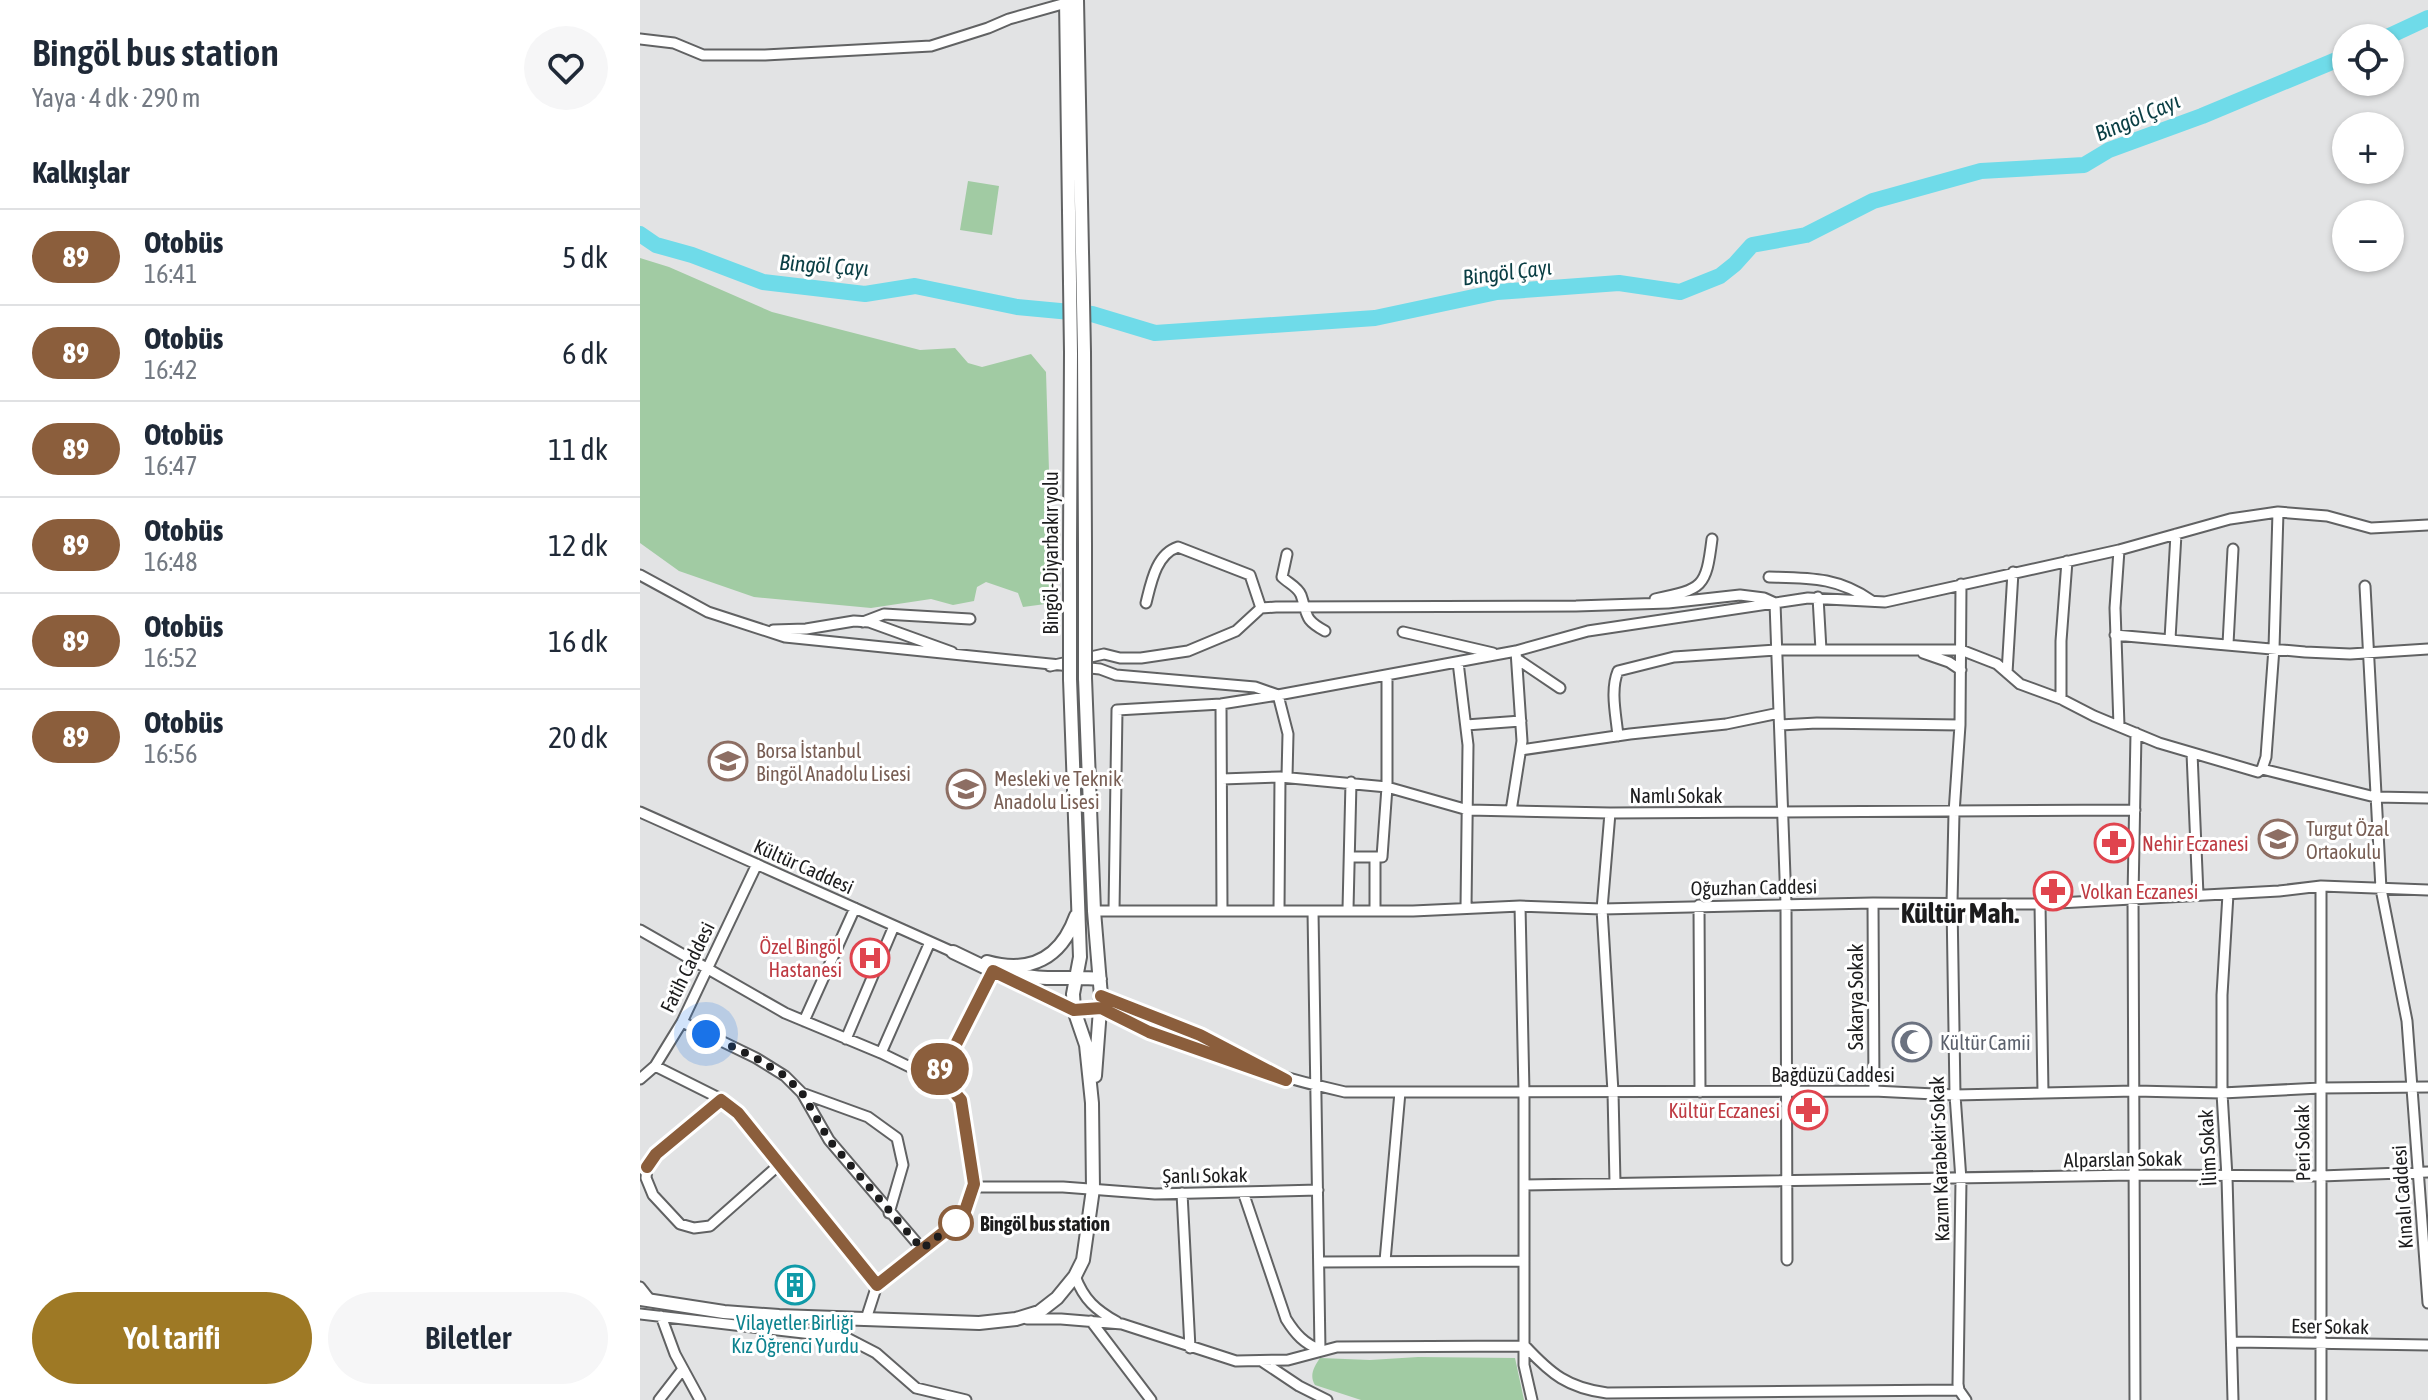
<!DOCTYPE html>
<html lang="tr">
<meta charset="utf-8">
<style>
body{margin:0;font-family:"Asap Condensed",sans-serif;background:#f6f6f7;color:#1f2937;height:100vh;display:flex;flex-direction:column;font-size:30px;white-space:nowrap}
*{box-sizing:border-box;margin:0}
p{font-size:26px;color:#747a83}
.icon{flex:none;width:44px;height:44px;fill:none;stroke:currentColor;stroke-width:2;stroke-linecap:round;stroke-linejoin:round}
.map{position:relative;flex:1;overflow:hidden}
.sheet{display:flex;flex-direction:column;background:#fff;width:640px}
.sheet>*{flex:none}
.badge{padding:0 16px;border-radius:26px;font-size:28px;line-height:52px}
.fabs{position:absolute;left:1692px;top:24px;display:grid;gap:16px}
.fabs a{display:grid;place-items:center;width:72px;height:72px;border-radius:50%;background:#fff;box-shadow:0 2px 6px #0004;font-size:40px}
.you{position:absolute;width:40px;height:40px;margin:-20px;border:6px solid #fff;border-radius:50%;background:#1a73e8;box-shadow:0 0 0 12px #1a73e833}
.map>.badge{position:absolute;translate:-50% -50%;box-shadow:0 0 0 4px #fff}
h2{padding:0 32px;font-size:30px;line-height:72px}
.round{display:grid;place-items:center;flex:none;width:84px;height:84px;border-radius:42px;background:#f6f6f7}
.head{display:flex;align-items:center;justify-content:space-between;height:136px;padding:0 32px}
h1{font-size:38px;font-weight:600;line-height:60px}
.action{display:flex;gap:16px;margin-top:auto;padding:16px 32px}
.action a{flex:1;height:92px;border-radius:48px;background:#9e7925;color:#fff;font-size:32px;font-weight:600;line-height:92px;text-align:center}
.action a+a{background:#f6f6f7;color:#1f2937}
ul{padding:0;list-style:none}
li{display:flex;align-items:center;gap:24px;height:96px;padding:0 32px;border-top:2px solid #e0e1e3}
li div{flex:1}
li b{display:block;font-size:30px}
li em{font-style:normal}
li .badge{min-width:88px;font-weight:700;text-align:center}
main{display:flex;flex:1;min-height:0}
.map>svg:first-child{display:block}
.green{fill:#a1cba3}
.lines{fill:none;stroke-linecap:round;stroke-linejoin:round}
.river{stroke:#6fdbe9;stroke-width:16}
.minor-casing{stroke:#616263;stroke-width:13}
.major-casing{stroke:#616263;stroke-width:16}
.minor{stroke:#fff;stroke-width:9}
.major{stroke:#fff;stroke-width:12}
.major-bridge-casing{stroke:#616263;stroke-width:16;stroke-linecap:butt}
.major-bridge{stroke:#fff;stroke-width:12}
.line-casing{stroke:#fff;stroke-width:18}
.line{stroke:#8b5e3c;stroke-width:12}
.walk{stroke:#1c1c1d;stroke-width:8;stroke-dasharray:0 14.4}
.stop-dot{fill:#fff;stroke:#8b5e3c;stroke-width:4}
.labels{text-anchor:middle;dominant-baseline:central;stroke-width:6;stroke-linejoin:round;paint-order:stroke}
.street-label{font-size:20px;fill:#1c1c1d;stroke:#fff}
.education-label{font-size:20px;fill:#785e54;stroke:#fff;text-anchor:start}
.health-label{font-size:20px;fill:#be3a42;stroke:#fff;text-anchor:start}
.worship-label{font-size:20px;fill:#5b616d;stroke:#fff;text-anchor:start}
.stop-label{font-size:20px;font-weight:bold;fill:#1c1c1d;stroke:#fff;text-anchor:start}
.culture-label{font-size:20px;fill:#0d838f;stroke:#fff}
.water-label{font-size:22px;font-style:italic;fill:#0a3e44;stroke:#fff}
.district-label{font-size:28px;font-weight:bold;fill:#1c1c1d;stroke:#fff}
</style>
<main>
<section class="sheet">
<div class="head"><div><h1>Bingöl bus station</h1><p>Yaya · 4 dk · 290 m</p></div><a class="round"><svg class="icon" aria-label="heart" viewBox="0 0 24 24"><path d="M12 20l-8-8c-3-5 5-10 8-4 3-6 11-1 8 4z"/></svg></a></div>
<h2>Kalkışlar</h2>
<ul>
<li><span class="badge" style="background:#8b5e3c;color:#fff">89</span><div><b>Otobüs</b><p>16:41</p></div><em>5 dk</em></li>
<li><span class="badge" style="background:#8b5e3c;color:#fff">89</span><div><b>Otobüs</b><p>16:42</p></div><em>6 dk</em></li>
<li><span class="badge" style="background:#8b5e3c;color:#fff">89</span><div><b>Otobüs</b><p>16:47</p></div><em>11 dk</em></li>
<li><span class="badge" style="background:#8b5e3c;color:#fff">89</span><div><b>Otobüs</b><p>16:48</p></div><em>12 dk</em></li>
<li><span class="badge" style="background:#8b5e3c;color:#fff">89</span><div><b>Otobüs</b><p>16:52</p></div><em>16 dk</em></li>
<li><span class="badge" style="background:#8b5e3c;color:#fff">89</span><div><b>Otobüs</b><p>16:56</p></div><em>20 dk</em></li>
</ul>
<div class="action"><a>Yol tarifi</a><a>Biletler</a></div>
</section>
<div class="map">
<svg width="1788" height="1400" viewBox="0 0 1788 1400">
<rect width="100%" height="100%" fill="#e2e3e4"/>
<!-- green -->
<path class="green" d="M 328,181 L 359,186 L 352,235 L 320,230 Z
M 0,258 L 29,267 L 132,312 L 280,350 L 315,348 L 328,363 L 342,367 L 391,354 L 406,372 L 413,603 L 383,607 L 378,593 L 346,582 L 337,587 L 334,601 L 313,605 L 291,599 L 231,608 L 114,597 L 39,571 L 0,543 Z
M 778,1357 L 875,1358 L 884,1400 L 721,1400 L 675,1385 C 669,1375 674,1367 680,1358 L 730,1360 Z"/>
<g class="lines">
<!-- river -->
<path class="river" d="M 1745,38 L 1788,18
M 0,234 L 16,245 L 52,255 L 123,282 L 225,294 L 275,286 L 377,307 L 452,314 L 515,333 L 735,318 L 857,292 L 979,283 L 1040,292 L 1080,276 L 1095,264 L 1112,245 L 1166,235 L 1233,201 L 1341,171 L 1444,165 L 1469,150 L 1562,116 L 1706,56"/>
<!-- minor casing -->
<g class="minor-casing">
<path id="minor" d="M 0,39 L 34,43 L 63,55 L 125,55 L 291,46 L 348,28 L 369,19 L 426,3
M 647,554 L 642,577 C 648,583 658,587 661,595 C 668,615 663,619 685,631
M 0,575 L 68,612 L 145,637 L 460,669 L 476,675 L 615,687 L 638,695 L 648,734 L 647,777
M 1129,577 C 1170,578 1198,577 1232,601
M 1321,584 L 1320,725 L 1314,813 L 1312,903 L 1315,1095 L 1321,1180 L 1318,1384 L 1319,1390 L 1326,1400
M 1725,586 L 1741,889 L 1767,1021 L 1788,1303
M 1178,597 L 1181,650
M 1015,599 C 1063,589 1066,588 1072,539
M 506,603 C 511,583 516,554 538,547 L 610,575 L 621,608
M 223,622 L 244,614 L 330,619
M 133,630 L 166,629 L 214,621 L 229,622 L 312,652
M 763,632 L 853,653
M 1475,635 L 1665,652 L 1710,654 L 1788,649
M 1530,639 L 1536,534
M 1588,644 L 1593,549
M 1283,653 L 1309,662 L 1321,670
M 877,659 L 920,688
M 818,662 L 828,745 L 826,908
M 410,666 L 464,654 L 480,658 L 501,658 L 548,651 L 596,631 L 621,608 L 636,607 L 936,606 L 1028,603 L 1100,595 L 1124,598 L 1135,603 L 1146,904 L 1147,1260
M 1367,673 L 1373,572
M 1421,699 L 1421,641 L 1427,561
M 581,704 L 582,911
M 826,725 L 881,721
M 1140,725 L 1177,723 L 1320,725
M 1479,726 L 1475,608 L 1479,550
M 978,736 C 976,715 970,690 978,671 L 1034,657 L 1136,650 L 1321,650 L 1357,664 L 1380,684 L 1421,699 L 1454,716 L 1519,743 L 1618,772 L 1622,769 L 1626,757 L 1634,648 L 1638,512
M 881,750 L 990,734 L 1086,724 L 1139,713
M 1552,753 L 1558,895
M 1622,769 L 1735,797 L 1788,798
M 582,779 L 640,777 L 747,787 L 828,810 L 970,813 L 1495,810
M 871,811 L 882,741 L 876,651
M 0,812 L 313,952
M 970,813 L 962,909 L 973,1092 L 975,1183
M 710,857 L 742,857 L 747,787 L 747,676
M 1681,886 L 1681,1400
M 1588,894 L 1582,995 L 1582,1093 L 1587,1177 L 1593,1400
M 1233,903 L 1234,1091
M 1400,904 L 1403,1093
M 1059,905 L 1060,1092
M 880,906 L 884,1092 L 884,1365 L 892,1400
M 708,909 L 711,782
M 639,910 L 640,777
M 735,910 L 735,857
M 454,911 L 773,911 L 880,906 L 962,909 L 1233,903 L 1400,904 L 1639,891 L 1681,886 L 1788,890
M 474,911 L 477,710 L 581,704 L 638,695 L 876,651 L 948,631 L 1168,598 L 1245,602 L 1479,550 L 1590,519 L 1638,512 L 1687,516 L 1731,528 L 1788,525
M 0,930 L 145,1013 L 241,1053 L 309,1086 L 321,1100 L 323,1111 L 334,1184 L 330,1200 L 323,1217 L 237,1285 L 226,1319
M 461,996 L 560,1035 L 615,1063
M 461,1008 C 539,1047 620,1073 705,1092 L 1234,1091 L 1315,1095 L 1495,1091 L 1582,1093 L 1680,1088 L 1788,1087
M 164,1021 L 215,908
M 42,1022 L 116,1058 L 145,1076 L 162,1093 L 189,1140 L 282,1249
M 206,1039 L 254,926
M 241,1053 L 290,942
M 15,1066 L 77,1097 L 98,1113 L 237,1285
M 287,1077 L 304,1065 L 310,1056 L 353,971
M 0,1079 L 15,1066 L 42,1022 L 117,864
M 162,1093 L 228,1117 L 257,1138 L 263,1165 L 249,1213
M 81,1100 L 16,1154 L 7,1167 L 6,1178 L 13,1195 L 40,1224 L 54,1228 L 70,1226 L 140,1164
M 884,1185 L 1493,1175 L 1681,1176 L 1788,1172
M 333,1187 L 423,1187 L 515,1194 L 678,1190
M 603,1192 L 646,1319 C 656,1335 664,1343 680,1350 L 673,911
M 542,1193 L 550,1348
M 745,1261 L 760,1092
M 679,1262 L 884,1261
M 435,1276 C 444,1300 456,1310 477,1322
M 0,1287 L 11,1301
M 0,1314 L 207,1338 L 236,1353 L 276,1388 L 326,1400
M 21,1316 L 35,1354 L 60,1400
M 387,1319 L 421,1319 L 482,1324 L 596,1361 L 648,1360 L 697,1347 L 885,1346 C 911,1374 928,1388 967,1393 L 1319,1390
M 451,1321 L 511,1400
M 1592,1342 L 1788,1345
M 623,1362 L 659,1386 L 687,1400
M 19,1400 L 43,1369
M 1495,1400 L 1493,897 L 1496,733"/>
</g>
<!-- major casing -->
<g class="major-casing">
<path id="major" d="M 426,0 L 431,353 L 430,546
M 437,0 L 444,352 L 445,545
M 445,678 L 454,911 L 461,996 L 455,1076
M 313,952 L 434,1010 L 461,1008
M 347,962 C 390,974 421,958 436,916
M 369,972 C 399,982 429,976 460,979
M 0,1299 L 84,1312 L 139,1316 L 339,1323 L 376,1319 L 399,1312 L 417,1298 L 435,1276 L 443,1260 L 453,1189 L 452,1103 L 446,1045 L 434,1010 L 433,994 L 440,957 L 430,679"/>
</g>
<!-- minor -->
<use href="#minor" class="minor"/>
<!-- major -->
<use href="#major" class="major"/>
<!-- major-bridge casing -->
<g class="major-bridge-casing">
<path id="major-bridge" d="M 445,545 L 445,678
M 430,546 L 430,679"/>
</g>
<!-- major-bridge -->
<use href="#major-bridge" class="major-bridge"/>
</g>
<g class="lines">
<!-- line casing -->
<g class="line-casing">
<path id="line" d="M 7,1167 L 16,1154 L 81,1100 L 98,1113 L 237,1285 L 323,1217 L 334,1184 L 321,1100 L 309,1086 L 287,1077 L 304,1065 L 310,1056 L 353,971 L 434,1010 L 461,1008 L 509,1032 L 646,1080 L 560,1035 L 461,996"/>
</g>
<!-- line -->
<use href="#line" class="line"/>
<!-- walk -->
<path class="walk" d="M 66,1034 L 116,1058 L 145,1076 L 162,1093 L 189,1140 L 282,1249 L 323,1217 L 316,1223"/>
</g>
<!-- icons -->
<defs>
<g id="school-ring" transform="scale(2)"><circle r="9.5" fill="#fff" stroke="#8d6e63" stroke-width="1.5"/><path d="M0-5L7-2L0 1L-7-2ZM-4 1L0 2.5L4 1V4Q0 6-4 4Z" fill="#8d6e63"/></g>
<g id="pharmacy-ring" transform="scale(2)"><circle r="9.5" fill="#fff" stroke="#e0444e" stroke-width="1.5"/><path d="M-2-6h4v4h4v4h-4v4h-4v-4h-4v-4h4Z" fill="#e0444e"/></g>
<g id="hospital-ring" transform="scale(2)"><circle r="9.5" fill="#fff" stroke="#e0444e" stroke-width="1.5"/><path d="M-5-5h3v3.5h4V-5h3V5h-3V1.5h-4V5h-3Z" fill="#e0444e"/></g>
<g id="mosque-ring" transform="scale(2)"><circle r="9.5" fill="#fff" stroke="#6b7280" stroke-width="1.5"/><path d="M3.5-4.9A6 6 0 1 0 3.5 4.9A5 5 0 1 1 3.5-4.9Z" fill="#6b7280"/></g>
<g id="building-ring" transform="scale(2)"><circle r="9.5" fill="#fff" stroke="#0f9aa8" stroke-width="1.5"/><path d="M-4-6H4V6H1V3H-1V6H-4ZM-2.5-4.3h1.7v1.8h-1.7ZM.8-4.3h1.7v1.8H.8ZM-2.5-1h1.7V.8h-1.7ZM.8-1h1.7V.8H.8Z" fill="#0f9aa8"/></g>
</defs>
<g fill-rule="evenodd">
<use href="#school-ring" x="88" y="761"/>
<use href="#school-ring" x="326" y="789"/>
<use href="#school-ring" x="1638" y="839"/>
<use href="#pharmacy-ring" x="1474" y="843"/>
<use href="#pharmacy-ring" x="1413" y="891"/>
<use href="#hospital-ring" x="230" y="958"/>
<use href="#mosque-ring" x="1272" y="1042"/>
<use href="#pharmacy-ring" x="1168" y="1110"/>
<use href="#building-ring" x="155" y="1285"/>
</g>
<!-- markers -->
<circle class="stop-dot" cx="316" cy="1223" r="16"/>
<g class="labels">
<!-- street labels -->
<g class="street-label">
<text transform="translate(410 553) rotate(-90)">Bingöl-Diyarbakır yolu</text>
<text x="1036" y="795">Namlı Sokak</text>
<text transform="translate(164 866) rotate(24)">Kültür Caddesi</text>
<text transform="translate(1114 887) rotate(-1)">Oğuzhan Caddesi</text>
<text transform="translate(47 967) rotate(-64)">Fatih Caddesi</text>
<text transform="translate(1215 997) rotate(-90)">Sakarya Sokak</text>
<text x="1193" y="1074">Bağdüzü Caddesi</text>
<text transform="translate(1662 1143) rotate(-91)">Peri Sokak</text>
<text transform="translate(1567 1148) rotate(-93)">İlim Sokak</text>
<text transform="translate(1299 1159) rotate(-92)">Kazım Karabekir Sokak</text>
<text transform="translate(1483 1159) rotate(-1)">Alparslan Sokak</text>
<text transform="translate(565 1175) rotate(-1)">Şanlı Sokak</text>
<text transform="translate(1762 1197) rotate(-94)">Kınalı Caddesi</text>
<text transform="translate(1690 1326) rotate(1)">Eser Sokak</text>
</g>
<!-- education labels -->
<g class="education-label">
<text x="116" y="750">Borsa İstanbul<tspan x="116" dy="23">Bingöl Anadolu Lisesi</tspan></text>
<text x="354" y="778">Mesleki ve Teknik<tspan x="354" dy="23">Anadolu Lisesi</tspan></text>
<text x="1666" y="828">Turgut Özal<tspan x="1666" dy="23">Ortaokulu</tspan></text>
</g>
<!-- health labels -->
<g class="health-label">
<text x="1502" y="843">Nehir Eczanesi</text>
<text x="1441" y="891">Volkan Eczanesi</text>
<text x="202" y="946" text-anchor="end">Özel Bingöl<tspan x="202" dy="23">Hastanesi</tspan></text>
<text x="1140" y="1110" text-anchor="end">Kültür Eczanesi</text>
</g>
<!-- worship labels -->
<g class="worship-label">
<text x="1300" y="1042">Kültür Camii</text>
</g>
<!-- stop labels -->
<g class="stop-label">
<text x="340" y="1223">Bingöl bus station</text>
</g>
<!-- culture labels -->
<g class="culture-label">
<text x="155" y="1322">Vilayetler Birliği<tspan x="155" dy="23">Kız Öğrenci Yurdu</tspan></text>
</g>
<!-- water labels -->
<g class="water-label">
<text transform="translate(1497 117) rotate(-23)">Bingöl Çayı</text>
<text transform="translate(184 265) rotate(4)">Bingöl Çayı</text>
<text transform="translate(867 272) rotate(-7)">Bingöl Çayı</text>
</g>
<!-- district labels -->
<g class="district-label">
<text x="1320" y="913">Kültür Mah.</text>
</g>
</g>
</svg>
<div class="fabs">
<a><svg class="icon" aria-label="locate" viewBox="0 0 24 24"><circle cx="12" cy="12" r="6"/><path d="M12 2v4M12 18v4M2 12h4M18 12h4"/></svg></a>
<a>+</a>
<a>−</a>
</div>
<div class="you" style="left:66px;top:1034px"></div>
<b class="badge" style="left:300px;top:1069px;background:#8b5e3c;color:#fff">89</b>
</div>
</main>
